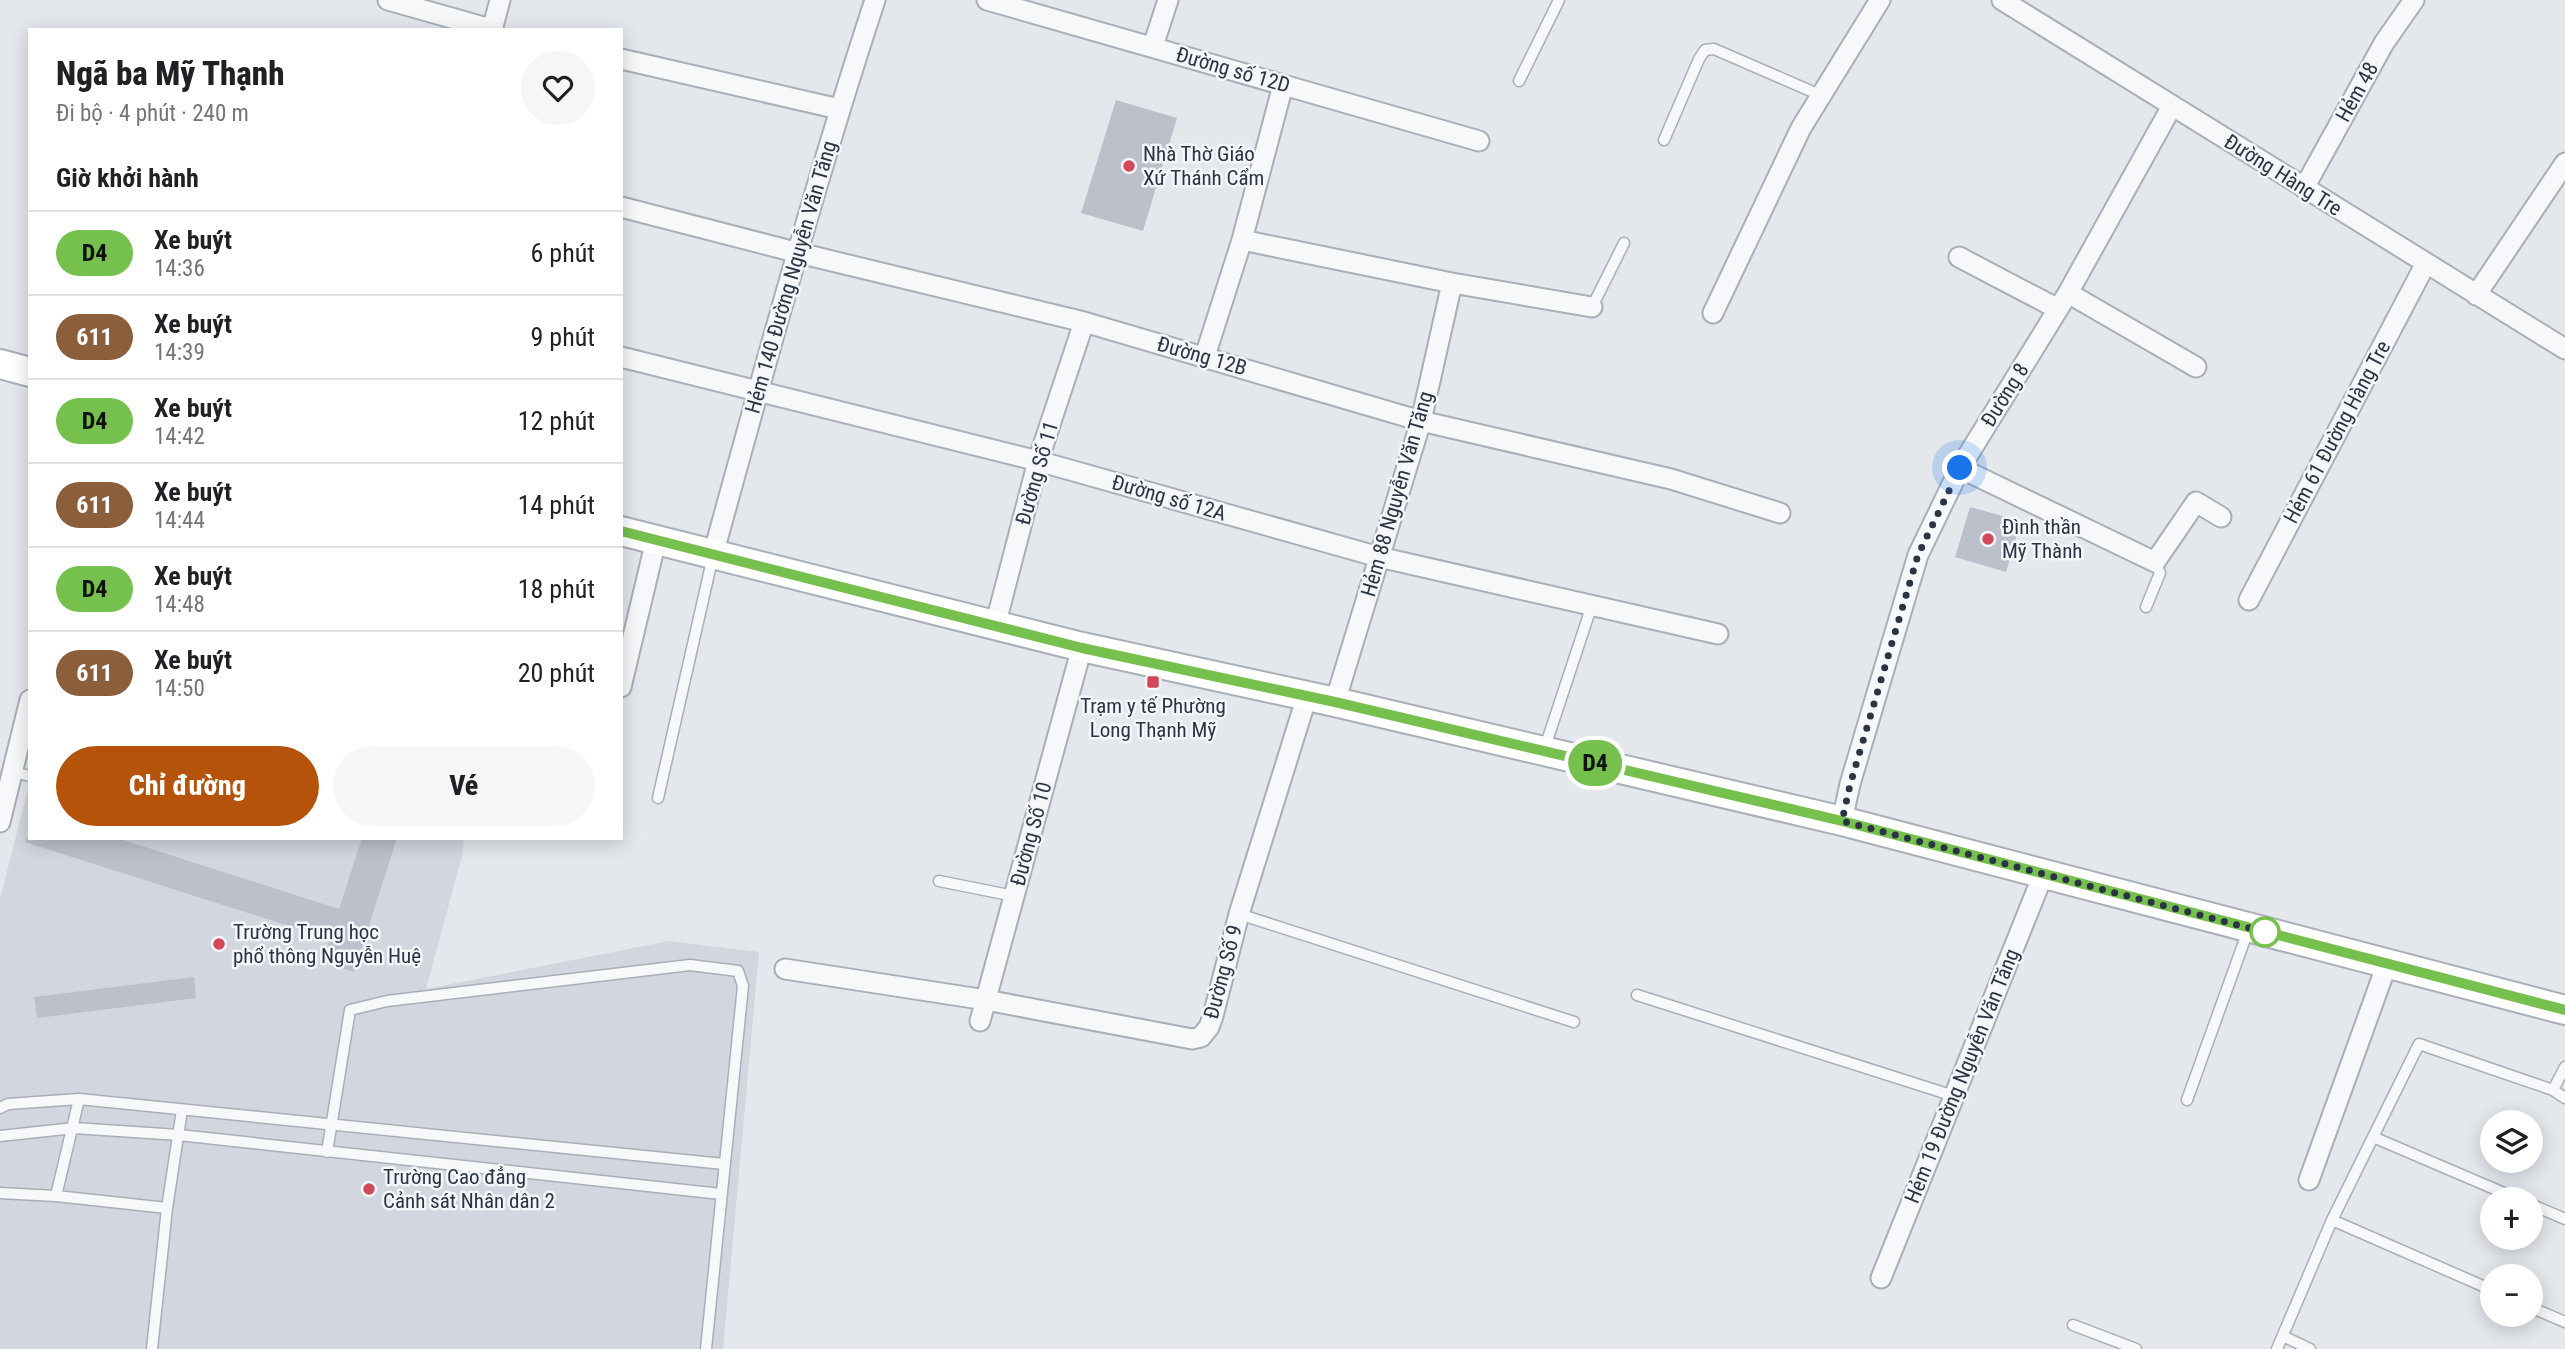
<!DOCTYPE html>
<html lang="vi">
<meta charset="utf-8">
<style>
body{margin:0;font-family:"Roboto Condensed",sans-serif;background:#f6f6f6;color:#202124;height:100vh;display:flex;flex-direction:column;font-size:26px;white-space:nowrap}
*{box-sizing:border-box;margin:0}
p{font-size:23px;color:#757577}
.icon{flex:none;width:38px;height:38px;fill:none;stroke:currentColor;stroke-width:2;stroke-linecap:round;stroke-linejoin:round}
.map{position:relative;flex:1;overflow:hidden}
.sheet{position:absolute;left:28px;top:28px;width:595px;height:812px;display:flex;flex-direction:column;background:#fff;border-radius:0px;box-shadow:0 4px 18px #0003}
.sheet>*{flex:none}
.badge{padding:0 14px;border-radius:23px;font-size:24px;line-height:46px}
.controls{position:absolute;left:2480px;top:1110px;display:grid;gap:14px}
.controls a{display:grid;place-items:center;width:63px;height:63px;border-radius:50%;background:#fff;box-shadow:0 4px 18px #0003;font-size:35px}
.you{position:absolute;width:35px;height:35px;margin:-18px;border:5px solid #fff;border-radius:50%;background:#1a73e8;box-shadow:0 0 0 10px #1a73e833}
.map>.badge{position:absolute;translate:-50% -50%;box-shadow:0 0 0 4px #fff}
h2{padding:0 28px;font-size:26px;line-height:63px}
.round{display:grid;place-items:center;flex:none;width:74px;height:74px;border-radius:37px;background:#f6f6f6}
.head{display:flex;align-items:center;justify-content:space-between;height:119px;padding:0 28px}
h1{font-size:33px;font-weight:800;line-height:52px}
.action{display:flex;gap:14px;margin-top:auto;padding:14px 28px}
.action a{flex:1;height:80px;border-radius:42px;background:#b45309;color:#fff;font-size:28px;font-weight:800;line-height:80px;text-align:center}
.action a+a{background:#f6f6f6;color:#202124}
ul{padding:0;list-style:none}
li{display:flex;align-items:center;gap:21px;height:84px;padding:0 28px;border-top:2px solid #e0e0e0}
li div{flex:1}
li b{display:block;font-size:26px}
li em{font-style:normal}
li .badge{min-width:77px;font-weight:700;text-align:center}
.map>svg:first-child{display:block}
.built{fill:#d2d6de}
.building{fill:#bbc0ca}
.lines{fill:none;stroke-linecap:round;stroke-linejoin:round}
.service-casing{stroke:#a9aeb7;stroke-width:13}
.minor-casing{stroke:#a9aeb7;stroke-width:23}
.secondary-casing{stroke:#a9aeb7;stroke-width:32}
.service{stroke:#f7f8fa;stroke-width:10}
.minor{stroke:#f7f8fa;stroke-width:19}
.secondary{stroke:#fff;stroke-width:28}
.line-casing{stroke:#fff;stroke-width:16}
.line{stroke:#76c04d;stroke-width:10}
.walk{stroke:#2b3445;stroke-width:7;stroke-dasharray:0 12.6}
.poi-dot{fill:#d1495b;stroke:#f4f6f9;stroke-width:2.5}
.stop-dot{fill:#fff;stroke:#76c04d;stroke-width:3.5}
.labels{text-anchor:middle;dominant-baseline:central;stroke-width:5;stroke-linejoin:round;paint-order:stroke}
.street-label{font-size:21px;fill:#2b3445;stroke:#f4f6f9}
.poi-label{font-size:21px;fill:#2b3445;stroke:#f4f6f9;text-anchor:start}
</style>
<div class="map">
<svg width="2565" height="1349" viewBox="0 0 2565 1349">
<rect width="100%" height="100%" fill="#e4e7ec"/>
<!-- built -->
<path class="built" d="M 30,781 L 30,838 L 464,838 L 462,856 L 426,989 L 669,941 L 759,952 L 723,1349 L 0,1349 L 0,899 Z"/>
<!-- building -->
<path class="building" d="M 1116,100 L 1177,118 L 1143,231 L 1081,213 Z
M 1970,507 L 2021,521 L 2006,572 L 1955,557 Z
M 26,838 L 117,838 L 339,909 L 362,838 L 397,838 L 354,972 L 323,962 L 330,939 L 25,842 Z
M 194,977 L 196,998 L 37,1018 L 34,997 Z"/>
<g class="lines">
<!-- service casing -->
<g class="service-casing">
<path id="service" d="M 1519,81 L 1559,0
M 1664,140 L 1699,59 L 1705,50 L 1714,49 L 1820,95
M 1592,307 L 1624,243
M 2146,607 L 2160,573 L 2155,562
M 1545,747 L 1592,605
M 13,772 L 30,776
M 658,798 L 713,556
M 939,881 L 1014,896
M 1239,914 L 1574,1022
M 1637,995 L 1954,1096
M 2553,1090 L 2565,1067
M 2187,1100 L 2249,928
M 0,1108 L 8,1104 L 79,1099 L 724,1164
M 0,1136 L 74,1128 L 179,1135 L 721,1194
M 2373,1137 L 2518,1199
M 327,1152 L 350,1010 L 387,1001 L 690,965 L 738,971 L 743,986 L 706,1349
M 0,1193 L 56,1196 L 167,1208
M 56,1196 L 79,1099
M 2530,1204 L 2565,1219
M 2332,1220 L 2492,1290
M 2530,1307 L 2565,1322
M 2073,1325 L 2136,1349
M 2283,1336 L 2310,1349
M 152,1349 L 167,1208 L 182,1110
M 2277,1349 L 2332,1220 L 2419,1044 L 2553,1090 L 2565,1098"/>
</g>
<!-- minor casing -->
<g class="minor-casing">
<path id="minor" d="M 388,0 L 494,30
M 987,0 L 1479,141
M 2002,0 L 2565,349
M 492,30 L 500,0
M 1153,46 L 1168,0
M 621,59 L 839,109
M 2304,188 L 2384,43 L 2414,0
M 621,207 L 799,253 L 1084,322 L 1421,421 L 1671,479 L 1780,513
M 1242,240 L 1452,283 L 1592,307
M 1959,257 L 2058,309
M 2068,293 L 2196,367
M 2476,295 L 2565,163
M 1713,313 L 1801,128 L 1880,0
M 1205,356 L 1242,240 L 1283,85
M 621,357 L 1038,461 L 1379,557 L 1718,634
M 1960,468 L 2155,562 L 2196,502 L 2221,517
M 713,555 C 764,369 815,183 875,0
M 2249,600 L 2426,263
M 995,626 L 1038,461 L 1084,322
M 621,687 L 656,540
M 1335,702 L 1421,421 L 1452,283
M 1842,821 L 1850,784 L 1918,555 L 1960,468 L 2068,293 L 2172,106
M 0,822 L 30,700
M 785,969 L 986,1000 L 1192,1039 L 1201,1037 L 1209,1027 L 1213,1016 L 1239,914 L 1307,696
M 980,1021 L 1082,647
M 2309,1180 L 2387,964
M 1881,1278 L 2043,875"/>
</g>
<!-- secondary casing -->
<g class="secondary-casing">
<path id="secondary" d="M 0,364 L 30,372
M 621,531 L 1082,647 L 1335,702 L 1842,821 L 2565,1010"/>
</g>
<!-- service -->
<use href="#service" class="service"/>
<!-- minor -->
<use href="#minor" class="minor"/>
<!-- secondary -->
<use href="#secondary" class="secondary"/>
</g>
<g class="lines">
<!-- line casing -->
<g class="line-casing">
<path id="line" d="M 621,531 L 1082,648 L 1335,702 L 1842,821 L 2565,1010"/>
</g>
<!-- line -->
<use href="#line" class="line"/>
<!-- walk -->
<path class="walk" d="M 1960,468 L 1918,555 L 1850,785 L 1842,821 L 2272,934 L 2265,932"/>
</g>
<!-- markers -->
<g class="poi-dot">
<circle cx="1129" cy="166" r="7"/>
<circle cx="1988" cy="539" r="7"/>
<rect x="1146" y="675" width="14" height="14" rx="3.5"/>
<circle cx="219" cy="944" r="7"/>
<circle cx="369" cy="1189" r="7"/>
</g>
<circle class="stop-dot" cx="2265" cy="932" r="14"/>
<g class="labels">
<!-- street labels -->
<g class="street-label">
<text transform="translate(1233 70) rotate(16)">Đường số 12D</text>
<text transform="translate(2357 92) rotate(-61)">Hẻm 48</text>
<text transform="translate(2283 175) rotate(32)">Đường Hàng Tre</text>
<text transform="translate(791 277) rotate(-74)">Hẻm 140 Đường Nguyễn Văn Tăng</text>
<text transform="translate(1202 356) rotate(16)">Đường 12B</text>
<text transform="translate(2005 395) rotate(-58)">Đường 8</text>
<text transform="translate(2337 432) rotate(-62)">Hẻm 61 Đường Hàng Tre</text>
<text transform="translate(1037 473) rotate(-74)">Đường Số 11</text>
<text transform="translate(1397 494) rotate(-74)">Hẻm 88 Nguyễn Văn Tăng</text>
<text transform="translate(1169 498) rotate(16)">Đường số 12A</text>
<text transform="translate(1031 834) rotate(-75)">Đường Số 10</text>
<text transform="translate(1223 972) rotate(-75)">Đường Số 9</text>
<text transform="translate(1962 1076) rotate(-68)">Hẻm 19 Đường Nguyễn Văn Tăng</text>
</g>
<!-- poi labels -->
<g class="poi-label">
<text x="1143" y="154">Nhà Thờ Giáo<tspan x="1143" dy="24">Xứ Thánh Cẩm</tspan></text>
<text x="2002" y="527">Đình thần<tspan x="2002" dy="24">Mỹ Thành</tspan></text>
<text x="1153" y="706" text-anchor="middle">Trạm y tế Phường<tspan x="1153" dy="24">Long Thạnh Mỹ</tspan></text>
<text x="233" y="932">Trường Trung học<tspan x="233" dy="24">phổ thông Nguyễn Huệ</tspan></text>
<text x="383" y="1177">Trường Cao đẳng<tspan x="383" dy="24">Cảnh sát Nhân dân 2</tspan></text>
</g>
</g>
</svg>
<div class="controls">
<a><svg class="icon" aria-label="layers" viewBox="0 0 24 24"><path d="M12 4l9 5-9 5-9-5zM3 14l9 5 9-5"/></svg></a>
<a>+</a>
<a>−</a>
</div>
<div class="you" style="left:1960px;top:468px"></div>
<b class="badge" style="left:1595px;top:763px;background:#76c04d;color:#111">D4</b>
<section class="sheet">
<div class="head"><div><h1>Ngã ba Mỹ Thạnh</h1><p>Đi bộ · 4 phút · 240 m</p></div><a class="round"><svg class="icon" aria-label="heart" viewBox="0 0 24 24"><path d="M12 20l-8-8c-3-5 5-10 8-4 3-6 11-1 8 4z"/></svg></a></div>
<h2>Giờ khởi hành</h2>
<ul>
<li><span class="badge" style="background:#76c04d;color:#111">D4</span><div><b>Xe buýt</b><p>14:36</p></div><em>6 phút</em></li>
<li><span class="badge" style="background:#8b5e3c;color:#fff">611</span><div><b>Xe buýt</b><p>14:39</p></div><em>9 phút</em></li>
<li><span class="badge" style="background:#76c04d;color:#111">D4</span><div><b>Xe buýt</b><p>14:42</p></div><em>12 phút</em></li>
<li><span class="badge" style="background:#8b5e3c;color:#fff">611</span><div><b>Xe buýt</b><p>14:44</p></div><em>14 phút</em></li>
<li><span class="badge" style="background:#76c04d;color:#111">D4</span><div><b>Xe buýt</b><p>14:48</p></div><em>18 phút</em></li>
<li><span class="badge" style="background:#8b5e3c;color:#fff">611</span><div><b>Xe buýt</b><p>14:50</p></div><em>20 phút</em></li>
</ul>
<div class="action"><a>Chỉ đường</a><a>Vé</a></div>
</section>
</div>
